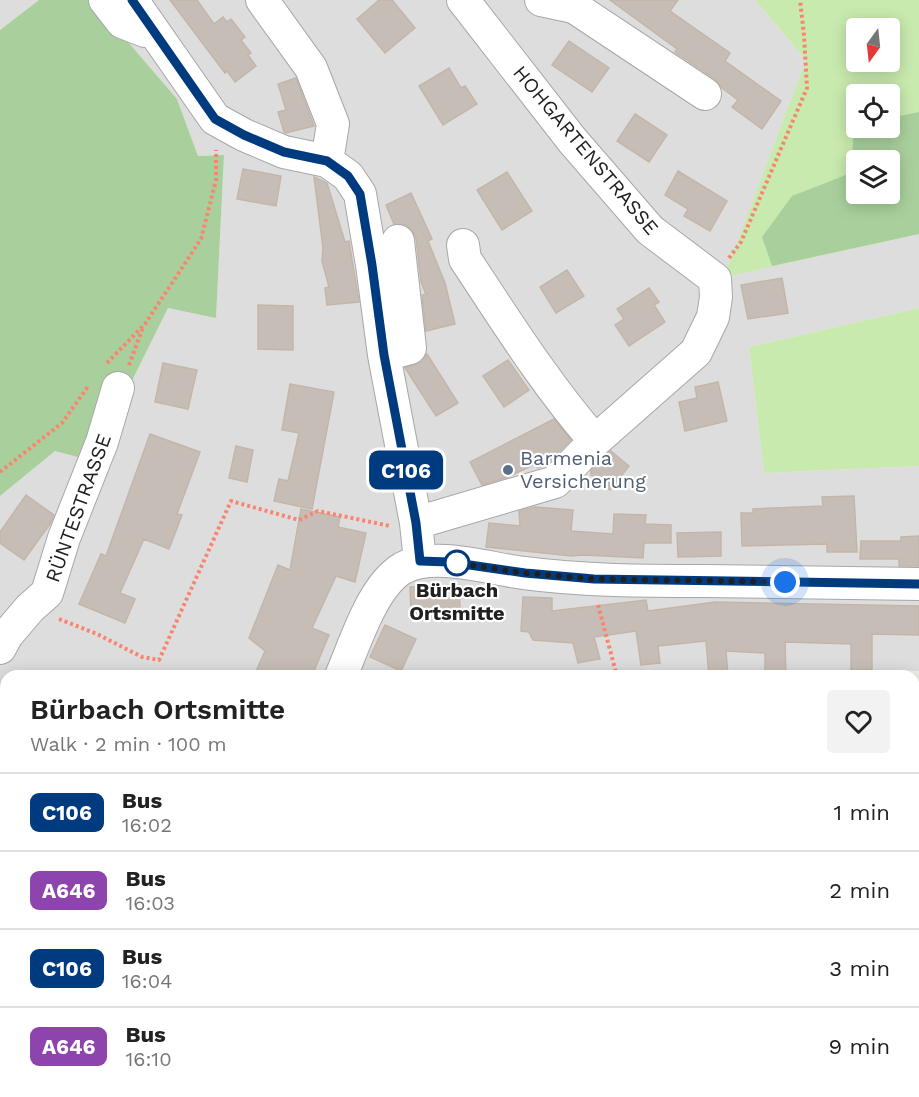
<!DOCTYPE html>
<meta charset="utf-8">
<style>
body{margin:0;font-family:"Work Sans",sans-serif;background:#f2f2f2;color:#222;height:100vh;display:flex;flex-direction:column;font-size:22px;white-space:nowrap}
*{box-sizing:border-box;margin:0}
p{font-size:20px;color:#767676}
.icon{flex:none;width:33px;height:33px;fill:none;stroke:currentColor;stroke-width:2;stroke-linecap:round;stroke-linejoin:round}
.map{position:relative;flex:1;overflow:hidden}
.side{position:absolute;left:0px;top:670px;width:920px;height:428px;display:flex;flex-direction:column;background:#fff;border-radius:18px 18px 0 0;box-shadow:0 3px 15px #0003}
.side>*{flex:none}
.badge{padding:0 12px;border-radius:9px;font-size:21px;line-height:39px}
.needle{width:39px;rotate:195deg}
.fabs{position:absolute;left:846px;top:18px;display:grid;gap:12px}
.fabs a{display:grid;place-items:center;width:54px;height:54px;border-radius:6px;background:#fff;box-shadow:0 3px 15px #0003;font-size:30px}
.you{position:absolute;width:30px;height:30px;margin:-15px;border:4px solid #fff;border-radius:50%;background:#1a73e8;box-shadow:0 0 0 9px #1a73e833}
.map>.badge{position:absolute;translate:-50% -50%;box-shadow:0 0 0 3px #fff}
.round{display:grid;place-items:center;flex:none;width:63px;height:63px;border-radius:6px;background:#f2f2f2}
.headline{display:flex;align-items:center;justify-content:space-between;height:102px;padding:0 30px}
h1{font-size:28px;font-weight:600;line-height:45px}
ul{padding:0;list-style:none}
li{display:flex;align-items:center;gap:18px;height:78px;padding:0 30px;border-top:2px solid #e0e0e0}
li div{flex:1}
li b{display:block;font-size:22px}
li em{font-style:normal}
li .badge{min-width:66px;font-weight:700;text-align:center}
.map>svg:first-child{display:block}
.residential{fill:#dedddd}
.grass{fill:#c9eaae;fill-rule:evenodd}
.forest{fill:#a9d09c;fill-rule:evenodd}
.pitch{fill:#86dfc1}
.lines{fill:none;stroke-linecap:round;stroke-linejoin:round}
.stream{stroke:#a8cfde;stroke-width:7}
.building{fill:#c6beb6;stroke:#c3b6a9;stroke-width:1.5}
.minor-casing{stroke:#a7a7a7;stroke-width:34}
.path{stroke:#fa846f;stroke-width:4;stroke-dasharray:3 3;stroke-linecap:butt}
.minor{stroke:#fff;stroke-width:32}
.line-casing{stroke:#fff;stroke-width:14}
.line{stroke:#003b80;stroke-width:9}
.walk{stroke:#202020;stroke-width:6;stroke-dasharray:0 10.8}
.service-dot{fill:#5c6f8a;stroke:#fff;stroke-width:2}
.stop-dot{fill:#fff;stroke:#003b80;stroke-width:3}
.labels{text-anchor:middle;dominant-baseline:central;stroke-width:4.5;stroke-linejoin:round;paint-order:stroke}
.street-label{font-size:20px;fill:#202020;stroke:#fff}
.service-label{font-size:20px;fill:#4e5e75;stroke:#fff;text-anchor:start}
.stop-label{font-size:20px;font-weight:bold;fill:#202020;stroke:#fff}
</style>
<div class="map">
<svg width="919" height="1097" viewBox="0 0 919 1097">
<rect width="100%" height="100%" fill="#f1eee7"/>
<!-- residential -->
<path class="residential" d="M 0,0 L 39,0 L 0,30 Z
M 92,0 L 755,0 L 806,60 L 725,276 L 919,234 L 919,308 L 749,347 L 764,473 L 919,466 L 919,671 L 900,670 L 901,676 L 6,676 L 6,1092 L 182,1092 L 178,1097 L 0,1097 L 0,496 L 55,451 L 119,407 L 168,308 L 216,317 L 224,155 L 198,156 L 177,99 Z
M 914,767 L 919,806 L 919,850 L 914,850 Z"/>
<!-- grass -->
<path class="grass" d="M 755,0 L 919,0 L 919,234 L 724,277 L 806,60 ZM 856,28 L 890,28 L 890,62 L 856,62 ZM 856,94 L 890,94 L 890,128 L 856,128 ZM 856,160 L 890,160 L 890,194 L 856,194 Z
M 919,308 L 919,466 L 764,473 L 749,347 Z
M 914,988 L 919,989 L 919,1097 L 842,1097 L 843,1092 L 914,1092 Z
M 432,1092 L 580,1092 L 580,1097 L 421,1097 Z"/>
<!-- forest -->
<path class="forest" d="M 39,0 L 92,0 L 177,99 L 198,156 L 224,155 L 216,318 L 168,308 L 119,407 L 78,457 L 55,451 L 0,496 L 0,30 Z
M 919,112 L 919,234 L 772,266 L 762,237 L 792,196 L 851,173 L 854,125 L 856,125 L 856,128 L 890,128 L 890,118 ZM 856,160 L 890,160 L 890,194 L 856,194 Z"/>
<!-- pitch -->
<path class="pitch" d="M 914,906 L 919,907 L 919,951 L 914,950 Z"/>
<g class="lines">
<!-- stream -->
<path class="stream" d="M 914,760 L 919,760"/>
</g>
<!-- building -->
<path class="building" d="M 170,0 L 197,0 L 214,24 L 223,17 L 227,22 L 231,19 L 245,37 L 241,40 L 251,53 L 248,55 L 256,66 L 235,82 L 227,71 L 225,73 Z
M 379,0 L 392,0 L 415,28 L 385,53 L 357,19 Z
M 610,0 L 678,0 L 670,11 L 730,53 L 725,61 L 781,101 L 762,129 L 732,107 L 738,100 L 722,88 L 715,79 L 675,52 L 677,49 Z
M 569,41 L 609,68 L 592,92 L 552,65 Z
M 449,68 L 461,88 L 465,86 L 477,104 L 443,125 L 419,86 Z
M 296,78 L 314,126 L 286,133 L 284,132 L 278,112 L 286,110 L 278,84 Z
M 635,114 L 667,135 L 649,162 L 617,141 Z
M 243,169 L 281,176 L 276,206 L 237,199 Z
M 678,171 L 727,201 L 710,231 L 684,216 L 688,209 L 665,195 Z
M 507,172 L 532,211 L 502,230 L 477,190 Z
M 314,177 L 327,183 L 345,242 L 349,241 L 359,302 L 327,305 L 325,288 L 329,287 L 322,261 L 323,248 Z
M 411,193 L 432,239 L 428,241 L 445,283 L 455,324 L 426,331 L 422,295 L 426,294 L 421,282 L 416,238 L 412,230 L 406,225 L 394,224 L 386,205 Z
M 567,270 L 584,296 L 556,313 L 540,287 Z
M 782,278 L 788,313 L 748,319 L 741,285 Z
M 649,288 L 659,302 L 654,305 L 665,322 L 629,346 L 615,325 L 624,319 L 617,309 Z
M 258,305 L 293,306 L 293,350 L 258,349 Z
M 427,354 L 458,403 L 436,416 L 405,368 L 422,362 Z
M 508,360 L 529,390 L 504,407 L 483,376 Z
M 163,363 L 197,370 L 188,409 L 155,402 Z
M 718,382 L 727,421 L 685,431 L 679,402 L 697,398 L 695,387 Z
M 290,384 L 334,392 L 312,509 L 274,501 L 279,479 L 288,481 L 299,433 L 282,430 Z
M 554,419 L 571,440 L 549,462 L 538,468 L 535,464 L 508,477 L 482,485 L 470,462 Z
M 150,434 L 200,452 L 177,514 L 182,515 L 169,549 L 144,539 L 120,593 L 135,599 L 125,623 L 79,604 L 101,554 L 106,556 Z
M 236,446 L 253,450 L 247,482 L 229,478 Z
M 611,451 L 629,466 L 610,490 L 591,475 L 591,470 Z
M 26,495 L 54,515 L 50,524 L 24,560 L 0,543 L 0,532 Z
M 854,496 L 857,552 L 827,552 L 827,544 L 742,546 L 741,513 L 753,513 L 753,509 L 823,506 L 822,497 Z
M 535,507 L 573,510 L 571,531 L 613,534 L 614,514 L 646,515 L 645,524 L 671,525 L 671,543 L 644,543 L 643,558 L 583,555 L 571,556 L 486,547 L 489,523 L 520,526 L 519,511 Z
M 301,509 L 340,517 L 338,527 L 366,533 L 355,582 L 336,576 L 312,628 L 329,635 L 312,676 L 254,676 L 265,651 L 249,638 L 278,565 L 290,570 Z
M 721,532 L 721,556 L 678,557 L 677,533 Z
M 919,536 L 919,566 L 899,566 L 899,559 L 860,559 L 861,541 L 901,541 L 901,537 Z
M 459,585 L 460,610 L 411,612 L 410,587 Z
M 523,597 L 552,598 L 552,611 L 646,600 L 648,611 L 715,602 L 919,606 L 919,635 L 872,634 L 872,670 L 851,670 L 851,644 L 785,642 L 786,676 L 765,676 L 765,653 L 726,651 L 728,676 L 709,676 L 706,641 L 658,646 L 660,663 L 641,665 L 636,631 L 594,637 L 600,659 L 578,663 L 573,643 L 533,640 L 529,632 L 521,631 Z
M 385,625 L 416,639 L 401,671 L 370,657 Z"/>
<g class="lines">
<!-- minor casing -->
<g class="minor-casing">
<path id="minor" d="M 105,0 L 122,22 L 145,31
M 132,0 L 215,119 L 244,135 L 284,152 L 327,161 L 348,176 L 360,194 L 372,265 L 384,355 L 416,523 L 420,561
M 262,0 L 311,68 L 333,124 L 327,161
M 541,0 L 574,7 L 705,94
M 463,245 L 465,259 C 506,321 546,385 595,441
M 384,355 L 410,348 L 398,241
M 416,523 L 555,482 L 595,441 L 696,352 L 713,317 L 716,297 L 715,279 L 650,230 L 572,140 L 463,0
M 0,648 L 7,635 L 30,608 L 47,593 L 64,538 L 102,442 L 118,388
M 341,676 C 355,644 372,586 403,568 C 435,551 489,569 524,573 C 584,581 645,581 705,581 C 777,582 848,583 919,584
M 40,1097 L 45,1092
M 629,1097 L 635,1092"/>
</g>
<!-- path -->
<path class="path" d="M 729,258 L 741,242 L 807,88 L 804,35 L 800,0
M 107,363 L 145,324 L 201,239 L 216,180 L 216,150
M 129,365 L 143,327
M 0,472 L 62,423 L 89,385
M 598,605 L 617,676
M 59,619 L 97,634 L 142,657 L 159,660 L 231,501 L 299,520 L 318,511 L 390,526
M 914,854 L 919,855
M 914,898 L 919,899"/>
<!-- minor -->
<use href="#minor" class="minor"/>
</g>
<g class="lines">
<!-- line casing -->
<g class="line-casing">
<path id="line" d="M 132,0 L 215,119 L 244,135 L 284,152 L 327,161 L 348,176 L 360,194 L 372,265 L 384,355 L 416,523 L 420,561 L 449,562 L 525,573 L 594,579 L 919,584"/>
</g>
<!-- line -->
<use href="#line" class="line"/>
<!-- walk -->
<path class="walk" d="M 457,563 L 449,562 L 525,573 L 594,579 L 785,582"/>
</g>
<!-- markers -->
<circle class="service-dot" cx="508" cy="470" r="6"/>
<circle class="stop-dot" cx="457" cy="563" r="12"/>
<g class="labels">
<!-- street labels -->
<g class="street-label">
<text transform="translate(586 150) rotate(50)">HOHGARTENSTRASSE</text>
<text transform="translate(78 508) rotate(-70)">RÜNTESTRASSE</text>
</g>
<!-- service labels -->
<g class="service-label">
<text x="520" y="458">Barmenia<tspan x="520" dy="23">Versicherung</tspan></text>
</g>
<!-- stop labels -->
<g class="stop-label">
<text x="457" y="590">Bürbach<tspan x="457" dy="23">Ortsmitte</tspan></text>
</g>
</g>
</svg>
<div class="fabs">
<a><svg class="needle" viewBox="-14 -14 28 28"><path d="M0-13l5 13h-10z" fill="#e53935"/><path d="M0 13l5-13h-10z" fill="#767676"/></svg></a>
<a><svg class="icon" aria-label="locate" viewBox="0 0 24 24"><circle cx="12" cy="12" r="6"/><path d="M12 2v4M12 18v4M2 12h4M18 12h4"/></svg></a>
<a><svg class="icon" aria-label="layers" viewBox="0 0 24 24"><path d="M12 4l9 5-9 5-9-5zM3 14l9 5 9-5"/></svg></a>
</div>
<div class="you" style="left:785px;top:582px"></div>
<b class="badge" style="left:406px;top:470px;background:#003b80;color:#fff">C106</b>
<section class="side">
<div class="headline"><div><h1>Bürbach Ortsmitte</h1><p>Walk · 2 min · 100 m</p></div><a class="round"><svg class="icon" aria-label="heart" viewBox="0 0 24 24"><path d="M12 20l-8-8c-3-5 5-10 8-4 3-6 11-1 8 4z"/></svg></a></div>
<ul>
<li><span class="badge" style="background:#003b80;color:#fff">C106</span><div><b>Bus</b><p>16:02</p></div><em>1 min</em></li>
<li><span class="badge" style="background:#8e44ad;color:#fff">A646</span><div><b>Bus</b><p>16:03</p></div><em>2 min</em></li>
<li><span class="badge" style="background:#003b80;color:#fff">C106</span><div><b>Bus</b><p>16:04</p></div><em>3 min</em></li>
<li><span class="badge" style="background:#8e44ad;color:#fff">A646</span><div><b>Bus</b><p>16:10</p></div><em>9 min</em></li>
</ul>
</section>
</div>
